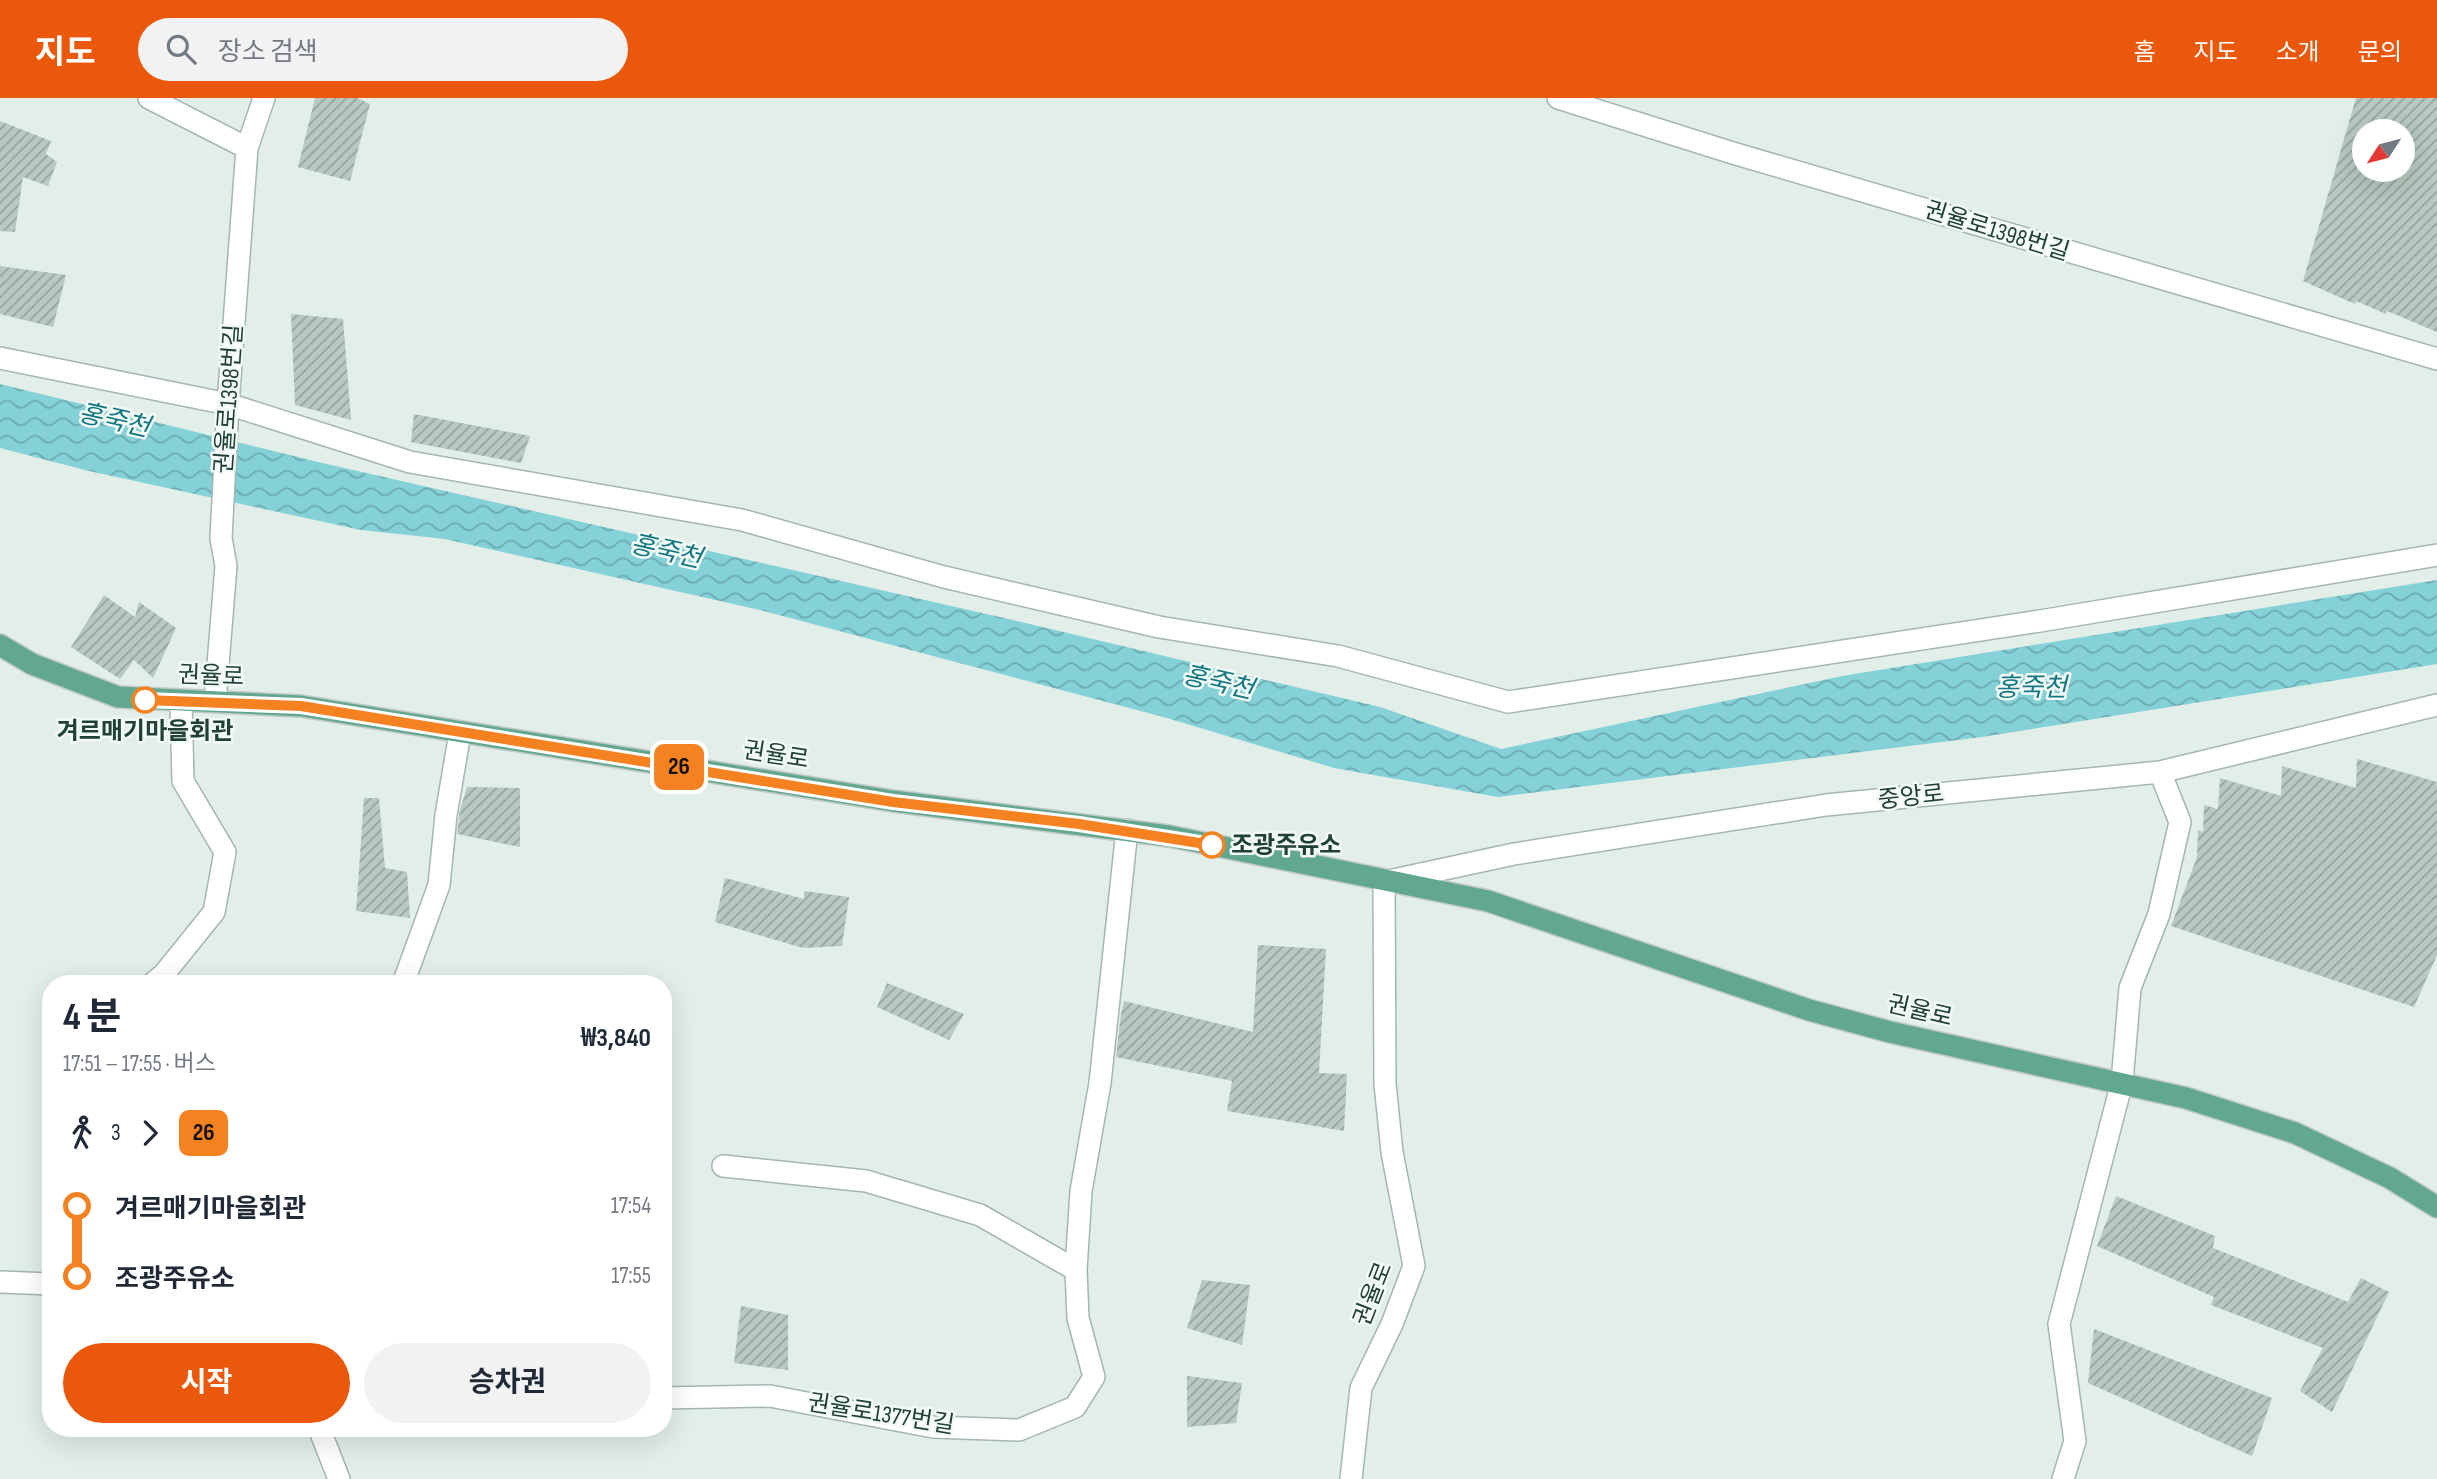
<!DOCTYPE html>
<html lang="ko">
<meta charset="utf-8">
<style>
body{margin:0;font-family:"Sofia Sans Condensed","Noto Sans KR",sans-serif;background:#f2f2f3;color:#1f2937;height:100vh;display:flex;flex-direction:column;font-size:26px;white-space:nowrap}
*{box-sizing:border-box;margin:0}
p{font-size:23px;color:#747a83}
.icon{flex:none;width:38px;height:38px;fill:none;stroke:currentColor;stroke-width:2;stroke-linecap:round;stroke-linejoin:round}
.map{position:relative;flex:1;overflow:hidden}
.panel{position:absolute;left:42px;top:877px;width:630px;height:462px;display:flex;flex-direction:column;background:#fff;border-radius:28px;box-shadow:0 7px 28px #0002}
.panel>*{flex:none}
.badge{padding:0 14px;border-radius:10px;font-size:24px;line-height:46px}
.needle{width:46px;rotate:234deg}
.fabs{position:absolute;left:2352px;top:21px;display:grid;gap:14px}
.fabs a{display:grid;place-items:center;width:63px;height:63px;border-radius:50%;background:#fff;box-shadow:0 7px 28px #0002;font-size:35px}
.map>.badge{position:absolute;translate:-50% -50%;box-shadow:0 0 0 4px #fff}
.legs{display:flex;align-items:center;gap:10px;height:77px;padding:0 21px;font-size:23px}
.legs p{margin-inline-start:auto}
.head{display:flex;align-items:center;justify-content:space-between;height:119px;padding:0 21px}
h1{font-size:38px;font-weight:700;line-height:52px}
.button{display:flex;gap:14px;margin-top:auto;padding:14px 21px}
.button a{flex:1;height:80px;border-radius:42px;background:#ea580c;color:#fff;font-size:28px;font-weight:700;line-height:80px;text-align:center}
.button a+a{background:#f2f2f3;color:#1f2937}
ul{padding:0 21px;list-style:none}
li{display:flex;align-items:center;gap:24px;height:70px;font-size:26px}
li i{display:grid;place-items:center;width:10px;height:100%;margin:0 9px;background:currentColor}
li i::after{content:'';width:18px;height:18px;margin:-9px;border:5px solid;border-radius:50%;background:#fff}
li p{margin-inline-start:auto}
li:first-child i{background:linear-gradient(#0000 50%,currentColor 0)}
li:last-child i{background:linear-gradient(currentColor 50%,#0000 0)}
header{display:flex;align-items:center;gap:42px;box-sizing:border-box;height:98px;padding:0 35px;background:#ea580c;color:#fff}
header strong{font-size:33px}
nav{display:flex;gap:38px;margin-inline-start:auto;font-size:24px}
.search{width:490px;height:63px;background:#f2f2f3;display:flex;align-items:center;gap:18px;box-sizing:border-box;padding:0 24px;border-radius:38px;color:#747a83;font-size:26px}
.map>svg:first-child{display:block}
.water{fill:url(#water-waves)}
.building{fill:url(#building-hatch);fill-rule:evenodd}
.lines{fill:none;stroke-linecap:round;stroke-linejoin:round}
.minor-casing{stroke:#a4b7af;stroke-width:24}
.major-casing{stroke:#c1cac7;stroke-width:24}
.minor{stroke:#fff;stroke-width:21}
.major{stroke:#62a891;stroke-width:21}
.line-1-casing{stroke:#fff;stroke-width:16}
.line-1{stroke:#f58220;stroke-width:10}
.stop-1-dot{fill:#fff;stroke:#f58220;stroke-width:3.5}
.labels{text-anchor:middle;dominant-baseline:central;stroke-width:5;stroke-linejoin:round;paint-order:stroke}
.street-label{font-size:24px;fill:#204136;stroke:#f3faf6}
.stop-label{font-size:24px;font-weight:bold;fill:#204136;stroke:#f3faf6}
.water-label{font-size:26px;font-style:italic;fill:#137883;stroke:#f3faf6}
</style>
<header>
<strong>지도</strong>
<div class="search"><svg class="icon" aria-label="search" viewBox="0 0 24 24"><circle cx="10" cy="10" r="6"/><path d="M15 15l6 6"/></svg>장소 검색</div>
<nav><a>홈</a><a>지도</a><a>소개</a><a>문의</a></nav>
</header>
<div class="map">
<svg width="2437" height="1381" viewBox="0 0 2437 1381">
<defs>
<pattern id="water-waves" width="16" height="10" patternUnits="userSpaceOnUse" patternTransform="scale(1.75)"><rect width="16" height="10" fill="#84d1d8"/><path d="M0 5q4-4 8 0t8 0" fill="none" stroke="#6cabb0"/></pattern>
<pattern id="building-hatch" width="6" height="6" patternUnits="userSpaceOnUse" patternTransform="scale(1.75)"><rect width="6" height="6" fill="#b7c9c0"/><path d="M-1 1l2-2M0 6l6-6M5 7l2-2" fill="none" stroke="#94a59d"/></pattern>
</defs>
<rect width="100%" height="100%" fill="#e2eee8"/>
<!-- water -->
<path class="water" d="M 0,286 L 318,364 L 1004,520 L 1380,609 L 1501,651 L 1842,578 L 2437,482 L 2437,566 L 1982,639 L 1498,699 L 1334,670 L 1167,620 L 760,512 L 445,441 L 361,432 L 89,373 L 0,350 Z"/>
<!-- building -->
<path class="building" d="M 315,0 L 357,0 L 370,6 L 350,83 L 298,69 Z
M 2356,0 L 2437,0 L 2437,234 L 2387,213 L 2386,216 L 2356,203 L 2355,206 L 2303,183 ZM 2364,33 L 2403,33 L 2403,72 L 2364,72 Z
M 0,23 L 51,43 L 46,56 L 57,64 L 48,88 L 23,79 L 15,134 L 0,133 Z
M 0,168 L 66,177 L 53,229 L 0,216 Z
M 291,216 L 343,221 L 351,322 L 295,307 Z
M 414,316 L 530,338 L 521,365 L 411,344 Z
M 104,497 L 135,519 L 139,504 L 176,530 L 153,580 L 134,562 L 120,581 L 71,549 Z
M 2357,661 L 2437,684 L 2437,857 L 2414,909 L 2171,828 L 2197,759 L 2198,732 L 2203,734 L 2204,707 L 2218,711 L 2220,680 L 2281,698 L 2282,668 L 2356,690 Z
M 467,689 L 520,690 L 520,749 L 457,736 L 460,712 Z
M 364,700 L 379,700 L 385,770 L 407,774 L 410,820 L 356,813 Z
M 725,780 L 804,801 L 804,793 L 849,799 L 842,848 L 803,850 L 715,824 Z
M 1258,847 L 1326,851 L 1319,975 L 1347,976 L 1344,1033 L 1227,1013 L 1232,983 L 1116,959 L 1121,916 L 1124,903 L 1253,934 Z
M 887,885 L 964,916 L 949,942 L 877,909 Z
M 2116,1098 L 2215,1138 L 2213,1150 L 2348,1204 L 2361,1180 L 2389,1194 L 2332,1314 L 2300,1293 L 2323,1250 L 2211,1207 L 2214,1199 L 2097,1148 Z
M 1202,1182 L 1250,1187 L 1242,1247 L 1187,1230 Z
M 741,1208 L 788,1217 L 788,1272 L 734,1265 Z
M 2094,1231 L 2272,1300 L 2252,1358 L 2088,1285 Z
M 1187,1278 L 1242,1285 L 1236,1325 L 1187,1329 Z"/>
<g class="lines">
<!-- minor casing -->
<g class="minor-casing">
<path id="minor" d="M 149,0 L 247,50
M 1558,0 L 1736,56 L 2437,261
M 0,260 L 228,306 L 410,364 L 742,422 L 944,479 L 1159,529 L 1338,558 L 1508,604 L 2040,523 L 2437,457
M 215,603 L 226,468 L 221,440 L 228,306 L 247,50 L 264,0
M 152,886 L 164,876 L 214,814 L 225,754 L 183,683 L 181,603
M 403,886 L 439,787 L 446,717 L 460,635
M 723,1068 L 866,1083 L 980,1117 L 1076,1172
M 0,1184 L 51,1186
M 663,1300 L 770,1298 L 933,1329 L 1019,1332 L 1075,1309 L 1094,1279 L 1078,1220 L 1076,1172 L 1081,1093 L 1100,985 L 1127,732
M 319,1330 L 339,1381
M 1351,1381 L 1361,1290 L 1392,1226 L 1414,1168 L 1392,1054 L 1385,986 L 1384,784 L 1514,756 L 1826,707 L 2160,674 L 2437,607
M 2063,1381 L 2075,1343 L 2059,1226 L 2122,984 L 2130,890 L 2159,816 L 2180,724 L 2160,674"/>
</g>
<!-- major casing -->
<g class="major-casing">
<path id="major" d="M 0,547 L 32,566 L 118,599 L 301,608 L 893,703 L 1169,738 L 1488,803 L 1809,912 L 1890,934 L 2186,1000 L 2295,1035 L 2390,1080 L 2437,1109"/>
</g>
<!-- minor -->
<use href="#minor" class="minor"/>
<!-- major -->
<use href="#major" class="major"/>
</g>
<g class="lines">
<!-- line-1 casing -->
<g class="line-1-casing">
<path id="line-1" d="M 145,602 L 301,608 L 893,704 L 1079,726 L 1212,747"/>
</g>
<!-- line-1 -->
<use href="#line-1" class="line-1"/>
</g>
<!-- markers -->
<g class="stop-1-dot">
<circle cx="145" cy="602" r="12"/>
<circle cx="1212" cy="747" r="12"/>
</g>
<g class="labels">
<!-- street labels -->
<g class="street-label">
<text transform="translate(1997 133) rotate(17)">권율로1398번길</text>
<text transform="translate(229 301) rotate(-86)">권율로1398번길</text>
<text transform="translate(211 578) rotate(2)">권율로</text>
<text transform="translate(776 657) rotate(9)">권율로</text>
<text transform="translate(1911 699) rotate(-6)">중앙로</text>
<text transform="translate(1920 913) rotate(13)">권율로</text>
<text transform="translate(1373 1196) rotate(-69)">권율로</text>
<text transform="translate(881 1316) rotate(9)">권율로1377번길</text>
</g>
<!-- stop labels -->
<g class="stop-label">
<text x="145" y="633">겨르매기마을회관</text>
<text x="1231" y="747" text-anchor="start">조광주유소</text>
</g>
<!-- water labels -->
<g class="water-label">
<text transform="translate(114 323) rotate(13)">홍죽천</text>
<text transform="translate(666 454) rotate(13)">홍죽천</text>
<text transform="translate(1218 585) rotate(13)">홍죽천</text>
<text x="2031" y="590">홍죽천</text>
</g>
</g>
</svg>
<div class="fabs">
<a><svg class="needle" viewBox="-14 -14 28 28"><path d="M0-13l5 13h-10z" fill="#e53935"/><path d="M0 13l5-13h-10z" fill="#747a83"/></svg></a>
</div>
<b class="badge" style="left:679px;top:669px;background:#f58220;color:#111">26</b>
<section class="panel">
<div class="head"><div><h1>4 분</h1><p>17:51 – 17:55 · 버스</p></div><b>₩3,840</b></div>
<div class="legs"><svg class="icon" aria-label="walk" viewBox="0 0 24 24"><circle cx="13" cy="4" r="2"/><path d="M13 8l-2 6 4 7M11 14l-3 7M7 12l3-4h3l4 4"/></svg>3<svg class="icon" aria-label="forward" viewBox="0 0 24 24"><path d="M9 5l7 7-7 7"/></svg><b class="badge" style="background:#f58220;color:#111">26</b></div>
<ul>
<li><i style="color:#f58220"></i><b>겨르매기마을회관</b><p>17:54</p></li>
<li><i style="color:#f58220"></i><b>조광주유소</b><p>17:55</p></li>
</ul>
<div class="button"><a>시작</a><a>승차권</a></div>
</section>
</div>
